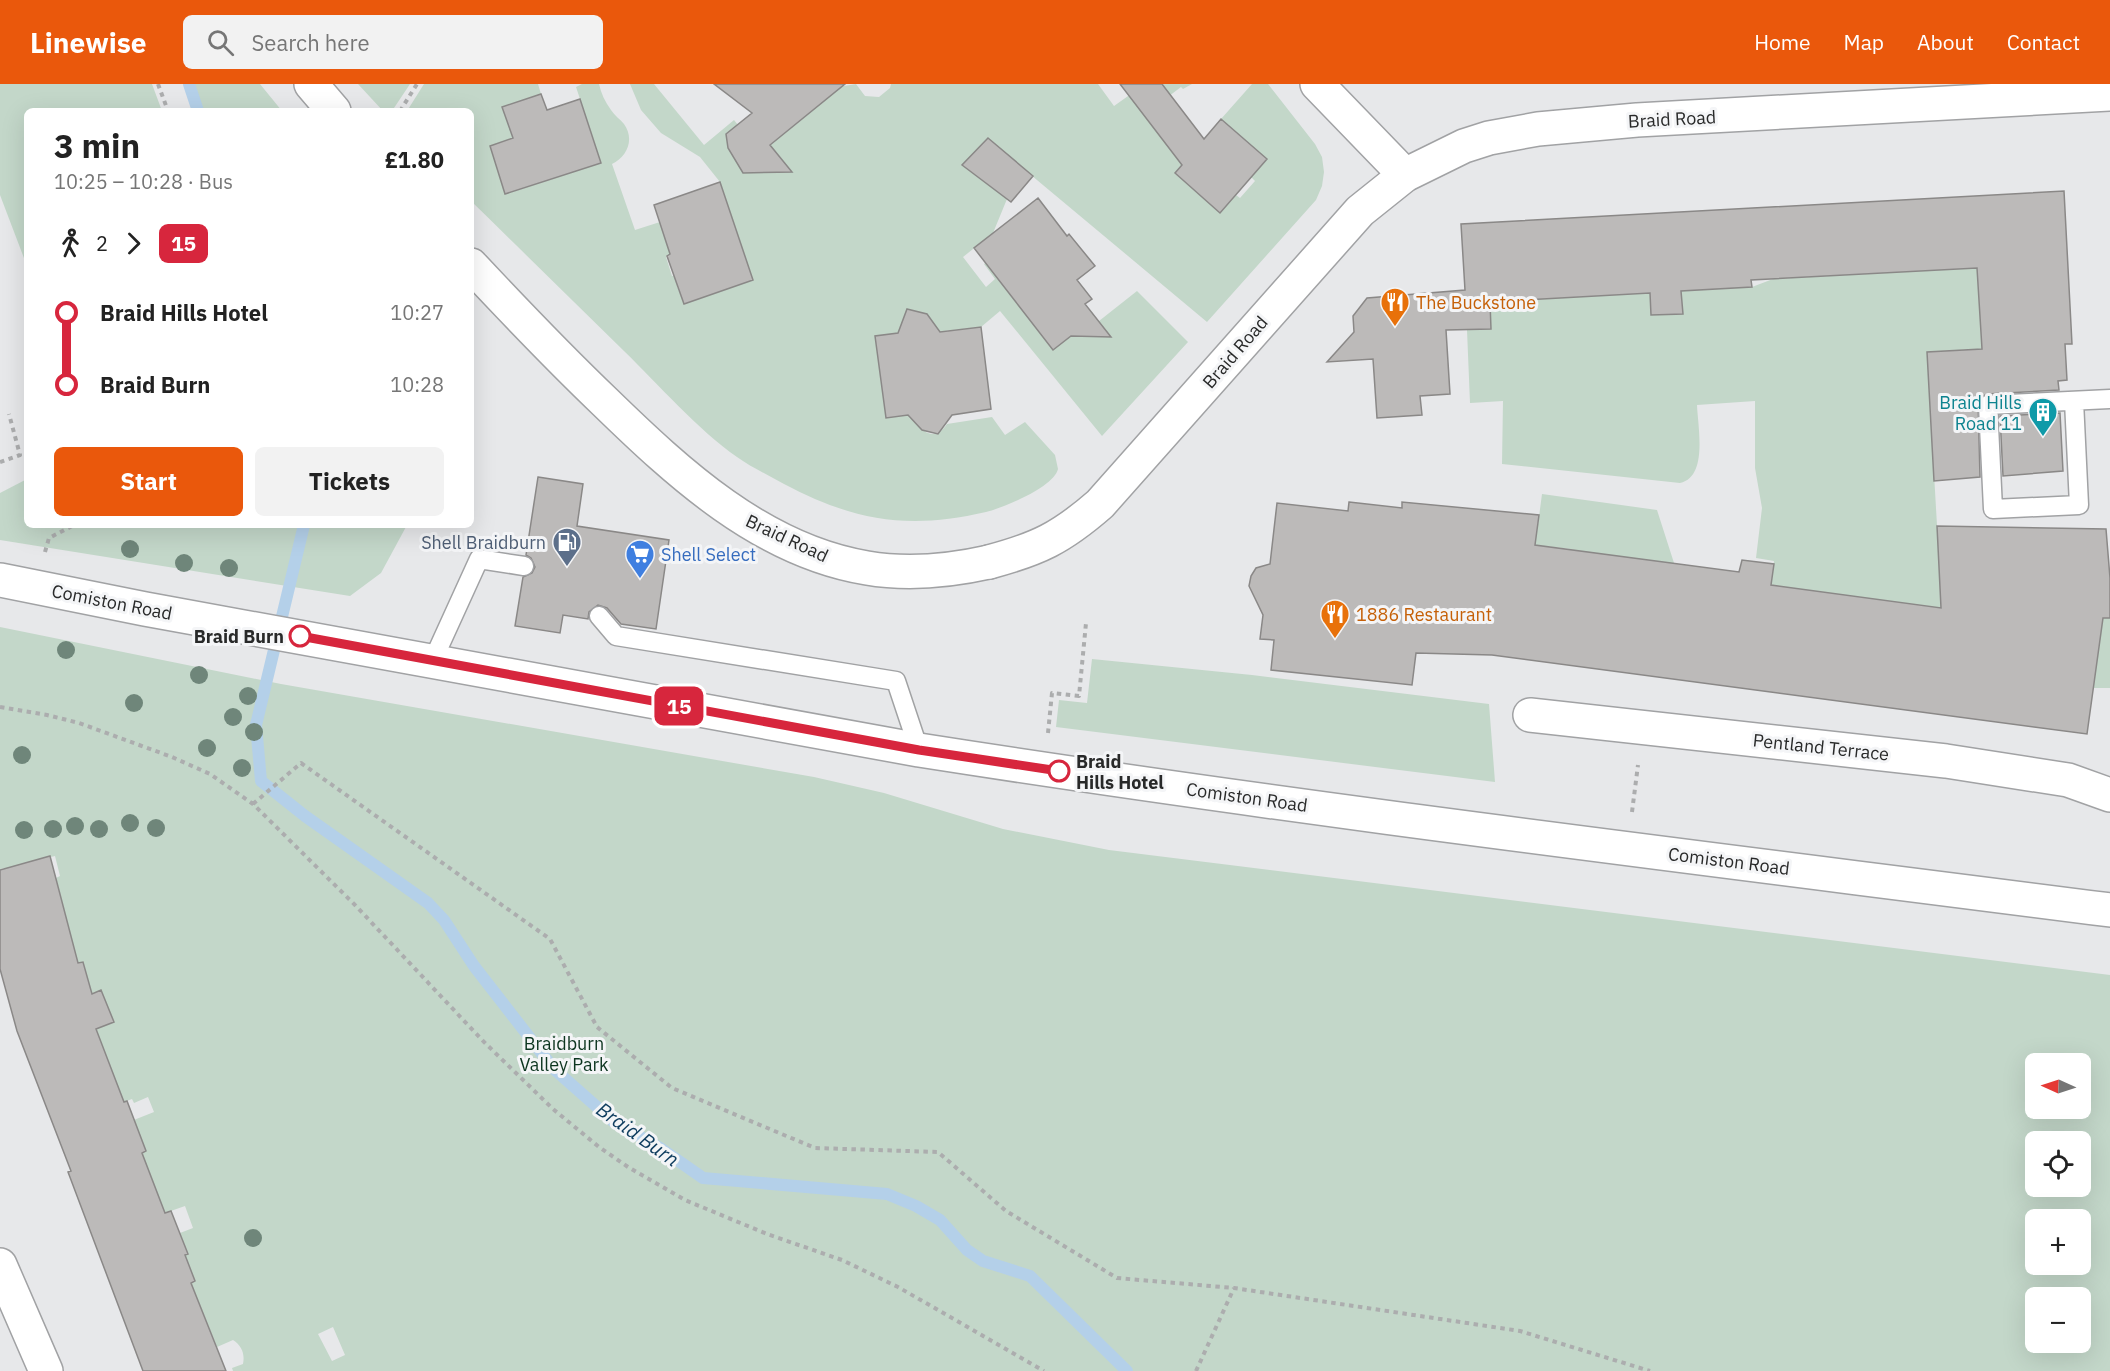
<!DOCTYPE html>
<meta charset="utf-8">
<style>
body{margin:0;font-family:"IBM Plex Sans",sans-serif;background:#f2f2f2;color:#222;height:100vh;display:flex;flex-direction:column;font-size:22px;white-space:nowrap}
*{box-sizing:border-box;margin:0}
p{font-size:20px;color:#767676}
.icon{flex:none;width:33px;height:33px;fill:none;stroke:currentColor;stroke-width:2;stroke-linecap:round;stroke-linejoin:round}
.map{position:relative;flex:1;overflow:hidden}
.drawer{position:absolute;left:24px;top:24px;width:450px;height:420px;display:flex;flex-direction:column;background:#fff;border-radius:9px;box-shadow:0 6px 24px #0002}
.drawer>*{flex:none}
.badge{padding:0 12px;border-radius:9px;font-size:21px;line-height:39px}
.needle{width:39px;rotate:273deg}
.controls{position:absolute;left:2025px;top:969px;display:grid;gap:12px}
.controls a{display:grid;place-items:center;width:66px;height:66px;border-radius:9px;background:#fff;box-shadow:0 6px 24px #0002;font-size:30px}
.map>.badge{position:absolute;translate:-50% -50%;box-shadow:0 0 0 3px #fff}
.legs{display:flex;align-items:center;gap:9px;height:66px;padding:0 30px;font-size:20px}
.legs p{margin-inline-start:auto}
.summary{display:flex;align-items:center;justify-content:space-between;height:102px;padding:0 30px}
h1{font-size:33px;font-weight:800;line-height:45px}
.cta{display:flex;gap:12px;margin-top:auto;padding:12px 30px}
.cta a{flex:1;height:69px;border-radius:9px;background:#ea580c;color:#fff;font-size:24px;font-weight:800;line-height:69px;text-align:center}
.cta a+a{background:#f2f2f2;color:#222}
ul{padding:0 30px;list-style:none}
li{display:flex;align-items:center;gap:21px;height:72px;font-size:22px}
li i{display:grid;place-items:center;width:9px;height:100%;margin:0 8px;background:currentColor}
li i::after{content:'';width:15px;height:15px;margin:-8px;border:4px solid;border-radius:50%;background:#fff}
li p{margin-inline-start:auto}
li:first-child i{background:linear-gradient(#0000 50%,currentColor 0)}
li:last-child i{background:linear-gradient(currentColor 50%,#0000 0)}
header{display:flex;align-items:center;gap:36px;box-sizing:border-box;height:84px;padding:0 30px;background:#ea580c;color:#fff}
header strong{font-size:28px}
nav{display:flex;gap:33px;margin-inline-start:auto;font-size:21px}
.search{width:420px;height:54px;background:#f2f2f2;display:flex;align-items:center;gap:15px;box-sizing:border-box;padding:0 21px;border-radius:9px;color:#767676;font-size:22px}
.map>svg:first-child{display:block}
.green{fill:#c3d7c9;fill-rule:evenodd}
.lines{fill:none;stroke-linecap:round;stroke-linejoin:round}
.stream{stroke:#b4d0e9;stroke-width:12}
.building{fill:#bcbab9;stroke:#8a8887;stroke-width:1.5}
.service-casing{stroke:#a1a2a4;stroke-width:21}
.minor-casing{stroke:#a1a2a4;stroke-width:36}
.tertiary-casing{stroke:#a1a2a4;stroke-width:36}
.primary-casing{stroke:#a1a2a4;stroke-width:36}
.path{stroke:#acadae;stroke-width:4;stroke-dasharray:4.5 4.5;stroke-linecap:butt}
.service{stroke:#fff;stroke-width:18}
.minor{stroke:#fff;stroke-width:33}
.tertiary{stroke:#fff;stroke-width:33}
.primary{stroke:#fff;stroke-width:33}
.tree{fill:#6f867a}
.line-1-casing{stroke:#fff;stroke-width:14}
.line-1{stroke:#d7263d;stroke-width:9}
.stop-1-dot{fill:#fff;stroke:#d7263d;stroke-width:3}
.labels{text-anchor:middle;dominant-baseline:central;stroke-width:6;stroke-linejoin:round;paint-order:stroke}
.street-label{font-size:18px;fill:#282929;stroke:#f4f5f7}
.food-label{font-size:18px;fill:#c56008;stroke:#f4f5f7;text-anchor:start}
.culture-label{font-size:18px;fill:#0d838f;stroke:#f4f5f7;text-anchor:end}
.service-label{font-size:18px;fill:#4e5e75;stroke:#f4f5f7;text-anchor:end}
.shop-label{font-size:18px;fill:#366cbe;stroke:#f4f5f7;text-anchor:start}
.stop-label{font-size:18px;font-weight:bold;fill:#282929;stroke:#f4f5f7;text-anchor:end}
.park-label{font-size:18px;fill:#0c351f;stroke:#f4f5f7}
.water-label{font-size:20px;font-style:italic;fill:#0e3c5e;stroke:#f4f5f7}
</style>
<header>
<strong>Linewise</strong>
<div class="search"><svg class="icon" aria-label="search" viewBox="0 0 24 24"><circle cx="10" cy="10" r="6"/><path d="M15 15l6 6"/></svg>Search here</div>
<nav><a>Home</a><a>Map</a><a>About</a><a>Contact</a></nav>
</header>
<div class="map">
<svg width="2110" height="1287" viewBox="0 0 2110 1287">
<rect width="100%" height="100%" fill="#e7e8ea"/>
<!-- green -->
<path class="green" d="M 0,0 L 152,0 L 162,27 L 27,27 L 27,182 L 0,111 Z
M 191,0 L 260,0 L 282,27 L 202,27 Z
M 358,0 L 410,0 L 392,27 L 383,27 Z
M 424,0 L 538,0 L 541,10 L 503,23 L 513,54 L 490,62 L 506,110 L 567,90 L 561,71 L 595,60 L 576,3 L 582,0 L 599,0 C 601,9 605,18 611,26 C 615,32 620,35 624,40 C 635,55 627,73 612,80 L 635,146 L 660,138 L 670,170 L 666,173 L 672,192 L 677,191 L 677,202 L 684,220 L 753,196 L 720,98 L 700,73 L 661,49 L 641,26 L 630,0 L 654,0 L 704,61 L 734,36 L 738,41 C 733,49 725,57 730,67 L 754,74 L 765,89 L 774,88 L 782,75 L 770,61 L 810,29 L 787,0 L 842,0 L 844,2 L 856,0 L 865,12 L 879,13 L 890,4 L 891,0 L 1098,0 L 1114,22 L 1145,0 L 1192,0 L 1183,5 L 1181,3 L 1144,31 L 1195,66 L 1175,89 L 1220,129 L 1236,111 L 1240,114 L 1255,97 L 1251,93 L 1267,75 L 1221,35 L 1252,0 L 1268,0 L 1315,60 L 1322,73 L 1324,88 L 1322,102 L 1316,116 L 1207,238 L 988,55 L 962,81 L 1007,115 L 993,149 L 963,173 L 986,203 L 995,195 L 984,180 L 1005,164 L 1076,248 L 1096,247 L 1099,237 L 1137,207 L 1188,258 L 1102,352 L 1000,227 L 981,243 L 936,248 C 933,234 924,224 909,229 L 902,249 L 875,252 L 886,334 L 915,330 C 919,348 934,359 947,340 L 992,333 L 1005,351 L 1025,338 L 1055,371 L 1058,385 C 1054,403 1003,424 986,428 C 908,446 854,437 784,400 C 768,391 751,383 737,373 C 698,346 658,300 624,267 C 573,217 522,167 471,117 L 471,27 L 407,27 Z
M 1995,183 L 2011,263 L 1927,268 L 1939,476 L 1969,480 L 2101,534 L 2110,534 L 2110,604 L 2093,604 L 1767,528 L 1774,477 L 1756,474 L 1762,424 L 1755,384 L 1755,317 L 1697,321 C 1698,344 1708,393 1680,399 L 1502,380 L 1503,317 L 1470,319 L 1467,246 L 1491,244 L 1490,218 L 1650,209 L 1683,229 L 1681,207 L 1752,203 L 1773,195 Z
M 27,395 L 27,441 L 407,441 L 381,489 L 350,512 L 0,456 L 0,409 Z
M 1542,410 L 1657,426 L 1674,479 L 1669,515 L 1571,465 L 1535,461 L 1503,485 L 1537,448 Z
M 0,543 L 281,600 L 814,693 L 884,709 L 1003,745 L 1109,766 L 2110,891 L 2110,1287 L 233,1287 L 232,1284 L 243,1280 C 245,1270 242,1262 233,1256 L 217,1263 L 191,1199 L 195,1197 L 188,1179 L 151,1193 L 150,1185 L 188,1170 L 180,1149 L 193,1144 L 185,1122 L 165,1129 L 142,1069 L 146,1067 L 138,1047 L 101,1049 L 154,1028 L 148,1013 L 134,1019 L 132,1015 L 124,1018 L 96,945 L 114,938 L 101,907 L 38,931 L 89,899 L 83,878 L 78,879 L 56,794 L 60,792 L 55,772 L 18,781 L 9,800 L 5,784 L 0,785 ZM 2036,980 L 2080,980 L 2080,1024 L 2036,1024 ZM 2036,1058 L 2080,1058 L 2080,1102 L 2036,1102 ZM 2036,1136 L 2080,1136 L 2080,1180 L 2036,1180 ZM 2036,1214 L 2080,1214 L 2080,1258 L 2036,1258 ZM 333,1243 L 345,1271 L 332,1277 L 318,1250 Z
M 1092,575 L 1252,591 L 1489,620 L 1495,698 L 1056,643 L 1059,616 L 1087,619 Z"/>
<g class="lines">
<!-- stream -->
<path class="stream" d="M 189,0 L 198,27
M 304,441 L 256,641 L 261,697 L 305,732 L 428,819 L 444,836 L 474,882 L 554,985 L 614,1038 L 660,1064 L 703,1094 L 887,1110 L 916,1122 L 940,1136 L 967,1166 L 983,1177 L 1030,1192 L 1127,1287"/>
</g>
<!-- building -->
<path class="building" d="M 714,0 L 845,0 L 770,61 L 792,88 L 743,89 L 728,64 L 726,50 L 752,29 Z
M 1120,0 L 1162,0 L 1204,55 L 1221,35 L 1267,75 L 1220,129 L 1175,89 L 1182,81 Z
M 541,10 L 547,26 L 580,15 L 601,79 L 505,110 L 490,62 L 513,54 L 502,23 Z
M 988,54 L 1033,92 L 1011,118 L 962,81 Z
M 720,98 L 753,196 L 684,220 L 667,172 L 670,170 L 654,121 Z
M 2064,107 L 2072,260 L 2065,260 L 2067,296 L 2058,297 L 2059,306 L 1987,310 L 1978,315 L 1980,393 L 1934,397 L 1927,268 L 1982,265 L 1977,184 L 1751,196 L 1752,203 L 1681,207 L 1683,230 L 1651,231 L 1650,209 L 1490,218 L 1491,245 L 1446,246 L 1450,310 L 1420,312 L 1422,331 L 1377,334 L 1373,275 L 1327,278 L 1354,248 L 1353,232 L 1367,214 L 1465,206 L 1461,140 Z
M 1038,114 L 1067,152 L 1069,150 L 1095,182 L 1077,196 L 1092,215 L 1085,220 L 1111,253 L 1071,252 L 1053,266 L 974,164 Z
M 907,225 L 927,230 L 940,248 L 981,243 L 991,325 L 952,331 L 938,350 L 922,346 L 908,331 L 886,334 L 875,252 L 898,249 Z
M 2060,329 L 2063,387 L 2003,392 L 2000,332 Z
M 538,393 L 583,400 L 577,442 L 669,456 L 656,545 L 621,540 L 607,524 L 598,521 L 589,528 L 588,535 L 563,531 L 560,549 L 515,542 L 523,493 L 532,489 L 535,483 L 531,474 L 526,471 Z
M 1349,418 L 1402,424 L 1402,418 L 1539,431 L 1535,461 L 1739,488 L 1742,476 L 1774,480 L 1771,501 L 1941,524 L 1937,442 L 2106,445 L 2110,494 L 2110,534 L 2103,534 L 2087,650 L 1492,571 L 1416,569 L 1412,601 L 1271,586 L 1274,556 L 1260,555 L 1263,531 L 1249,502 L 1251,492 L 1256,484 L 1270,480 L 1277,419 L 1348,427 Z
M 50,772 L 78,879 L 83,878 L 92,910 L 101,906 L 114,938 L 96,945 L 124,1018 L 127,1017 L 146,1067 L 142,1069 L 165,1129 L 171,1127 L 188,1170 L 185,1171 L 195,1197 L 191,1199 L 226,1287 L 143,1287 L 68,1088 L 71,1087 L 17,947 L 0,885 L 0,786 Z"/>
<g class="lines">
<!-- service casing -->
<g class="service-casing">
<path id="service" d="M 2074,317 L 2079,421 L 1993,425 L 1988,321 L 2110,315
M 599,532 L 616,552 L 896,597 L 919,666
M 433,576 L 479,475 L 524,482"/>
</g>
<!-- minor casing -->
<g class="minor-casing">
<path id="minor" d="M 311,0 L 334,27
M 1317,0 L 1405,91
M 471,181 C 515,228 559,274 605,318 C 678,389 762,467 867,484 C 908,491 949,487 989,478
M 1530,631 L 1946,677 L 2068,696 L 2110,711"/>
</g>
<!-- tertiary casing -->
<g class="tertiary-casing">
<path id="tertiary" d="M 989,478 C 1038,465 1061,454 1100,420 L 1360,127 L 1405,91 L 1464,62 L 1489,54 L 1538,45 L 1637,36 L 2110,10
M 0,1181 L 46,1287"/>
</g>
<!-- primary casing -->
<g class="primary-casing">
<path id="primary" d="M 0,496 L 145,525 L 919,666 C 1315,728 1713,775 2110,826"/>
</g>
<!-- path -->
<path class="path" d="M 158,0 L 168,27
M 400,27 L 417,0
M 0,378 L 20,371 L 9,330
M 45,468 L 49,454 L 74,441
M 0,623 L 47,631 L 79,639 L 172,673 L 210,690 L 253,720 L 355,821 L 484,958 L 553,1025 L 599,1063 L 628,1083 L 685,1116 L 767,1150 L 842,1176 L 898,1203 L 1044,1287
M 1048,649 L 1052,609 L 1079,612 L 1086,539
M 253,720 L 301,679 L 550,855 L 597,943 L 672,1004 L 815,1064 L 938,1068 L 1006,1127 L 1117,1194 L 1234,1204 L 1520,1247 L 1650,1287
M 1632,728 L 1638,681
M 1196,1287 L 1234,1204"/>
<!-- service -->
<use href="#service" class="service"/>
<!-- minor -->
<use href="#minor" class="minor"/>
<!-- tertiary -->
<use href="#tertiary" class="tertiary"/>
<!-- primary -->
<use href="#primary" class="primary"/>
</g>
<!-- trees -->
<g class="tree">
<circle cx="130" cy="465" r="9"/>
<circle cx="184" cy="479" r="9"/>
<circle cx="229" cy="484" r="9"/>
<circle cx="66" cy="566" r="9"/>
<circle cx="199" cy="591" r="9"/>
<circle cx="248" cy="612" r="9"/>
<circle cx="134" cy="619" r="9"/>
<circle cx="233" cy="633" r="9"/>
<circle cx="254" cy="648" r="9"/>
<circle cx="207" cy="664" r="9"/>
<circle cx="22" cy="671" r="9"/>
<circle cx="242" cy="684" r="9"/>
<circle cx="130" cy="739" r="9"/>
<circle cx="75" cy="742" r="9"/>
<circle cx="156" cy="744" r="9"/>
<circle cx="53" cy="745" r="9"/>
<circle cx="99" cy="745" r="9"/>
<circle cx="24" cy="746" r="9"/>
<circle cx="253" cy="1154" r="9"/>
</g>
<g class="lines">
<!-- line-1 casing -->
<g class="line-1-casing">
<path id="line-1" d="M 300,552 L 919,666 L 1059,687"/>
</g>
<!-- line-1 -->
<use href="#line-1" class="line-1"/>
</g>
<!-- icons -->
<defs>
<g id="restaurant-pin" transform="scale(1.5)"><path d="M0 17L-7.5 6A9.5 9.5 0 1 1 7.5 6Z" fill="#e8710a" stroke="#f4f5f7"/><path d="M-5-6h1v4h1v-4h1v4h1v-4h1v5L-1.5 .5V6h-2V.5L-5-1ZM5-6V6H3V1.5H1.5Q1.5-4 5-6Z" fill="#fff"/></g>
<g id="building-pin" transform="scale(1.5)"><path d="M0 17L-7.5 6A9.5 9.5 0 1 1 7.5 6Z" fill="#0f9aa8" stroke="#f4f5f7"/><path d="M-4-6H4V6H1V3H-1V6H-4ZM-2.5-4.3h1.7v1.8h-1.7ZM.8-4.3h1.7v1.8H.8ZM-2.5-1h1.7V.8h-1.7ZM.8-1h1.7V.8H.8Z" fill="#fff"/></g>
<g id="fuel-pin" transform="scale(1.5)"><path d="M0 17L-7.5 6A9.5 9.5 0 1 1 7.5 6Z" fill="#5c6f8a" stroke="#f4f5f7"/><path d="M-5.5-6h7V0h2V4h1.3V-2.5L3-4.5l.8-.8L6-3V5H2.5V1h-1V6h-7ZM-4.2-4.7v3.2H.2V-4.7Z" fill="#fff"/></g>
<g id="supermarket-pin" transform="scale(1.5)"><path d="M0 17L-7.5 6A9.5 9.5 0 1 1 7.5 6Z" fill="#3f7fe0" stroke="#f4f5f7"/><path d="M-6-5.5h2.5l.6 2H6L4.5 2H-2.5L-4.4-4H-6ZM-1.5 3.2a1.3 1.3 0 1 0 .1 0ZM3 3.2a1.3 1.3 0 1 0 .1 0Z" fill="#fff"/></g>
</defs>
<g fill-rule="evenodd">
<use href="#restaurant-pin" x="1395" y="218"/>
<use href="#building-pin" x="2043" y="328"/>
<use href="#fuel-pin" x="567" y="458"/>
<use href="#supermarket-pin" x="640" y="470"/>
<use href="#restaurant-pin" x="1335" y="530"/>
</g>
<!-- markers -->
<g class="stop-1-dot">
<circle cx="300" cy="552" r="10"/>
<circle cx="1059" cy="687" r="10"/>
</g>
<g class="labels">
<!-- street labels -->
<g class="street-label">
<text transform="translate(1672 35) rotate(-3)">Braid Road</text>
<text transform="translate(1235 268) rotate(-49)">Braid Road</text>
<text transform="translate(787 454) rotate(25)">Braid Road</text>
<text transform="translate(112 518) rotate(11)">Comiston Road</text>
<text transform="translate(1821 663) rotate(6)">Pentland Terrace</text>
<text transform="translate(1247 713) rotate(8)">Comiston Road</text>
<text transform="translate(1729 777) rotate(7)">Comiston Road</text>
</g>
<!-- food labels -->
<g class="food-label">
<text x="1416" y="218">The Buckstone</text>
<text x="1356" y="530">1886 Restaurant</text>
</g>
<!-- culture labels -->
<g class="culture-label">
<text x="2022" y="318">Braid Hills<tspan x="2022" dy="21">Road 11</tspan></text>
</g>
<!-- service labels -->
<g class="service-label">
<text x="546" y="458">Shell Braidburn</text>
</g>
<!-- shop labels -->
<g class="shop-label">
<text x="661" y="470">Shell Select</text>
</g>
<!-- stop labels -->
<g class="stop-label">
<text x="284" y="552">Braid Burn</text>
<text x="1076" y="677" text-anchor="start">Braid<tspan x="1076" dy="21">Hills Hotel</tspan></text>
</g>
<!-- park labels -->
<g class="park-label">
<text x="564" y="959">Braidburn<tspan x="564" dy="21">Valley Park</tspan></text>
</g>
<!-- water labels -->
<g class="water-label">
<text transform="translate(638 1050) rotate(35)">Braid Burn</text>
</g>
</g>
</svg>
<div class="controls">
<a><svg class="needle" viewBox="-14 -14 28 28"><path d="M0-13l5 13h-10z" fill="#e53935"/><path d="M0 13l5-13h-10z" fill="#767676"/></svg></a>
<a><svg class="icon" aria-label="locate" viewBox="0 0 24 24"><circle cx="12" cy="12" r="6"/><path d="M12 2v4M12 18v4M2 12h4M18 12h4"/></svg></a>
<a>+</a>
<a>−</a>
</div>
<b class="badge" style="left:679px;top:622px;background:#d7263d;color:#fff">15</b>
<section class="drawer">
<div class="summary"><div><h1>3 min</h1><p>10:25 – 10:28 · Bus</p></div><b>£1.80</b></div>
<div class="legs"><svg class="icon" aria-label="walk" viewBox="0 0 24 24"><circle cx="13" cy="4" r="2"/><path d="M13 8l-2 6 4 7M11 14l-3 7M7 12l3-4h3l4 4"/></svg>2<svg class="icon" aria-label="forward" viewBox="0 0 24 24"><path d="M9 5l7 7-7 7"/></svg><b class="badge" style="background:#d7263d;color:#fff">15</b></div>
<ul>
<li><i style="color:#d7263d"></i><b>Braid Hills Hotel</b><p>10:27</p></li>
<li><i style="color:#d7263d"></i><b>Braid Burn</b><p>10:28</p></li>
</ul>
<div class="cta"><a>Start</a><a>Tickets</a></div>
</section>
</div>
